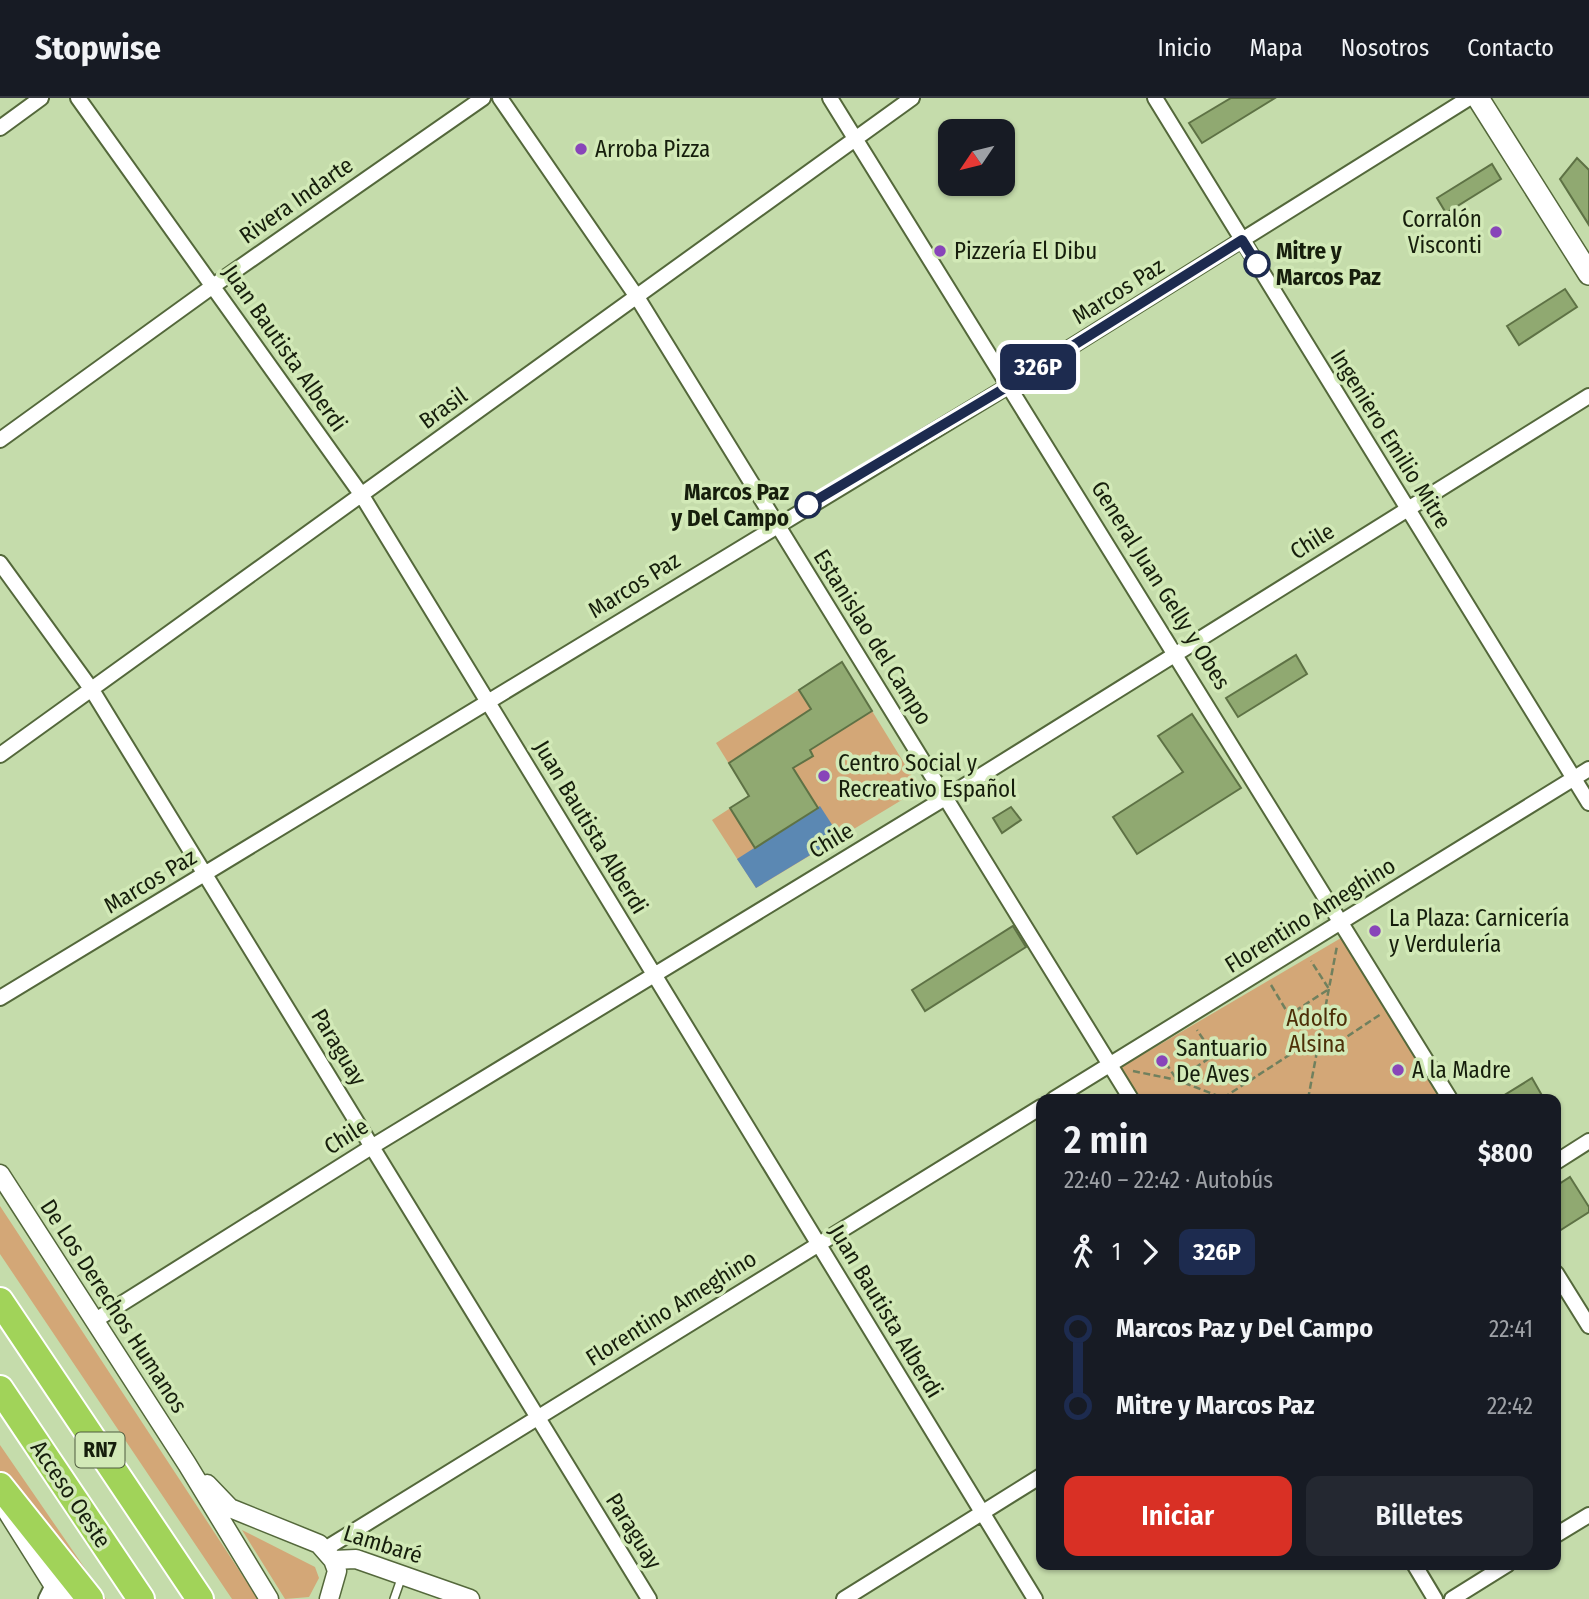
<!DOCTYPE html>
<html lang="es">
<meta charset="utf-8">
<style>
body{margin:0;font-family:"Fira Sans Condensed",sans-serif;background:#242831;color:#f1f3f6;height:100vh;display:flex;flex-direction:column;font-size:26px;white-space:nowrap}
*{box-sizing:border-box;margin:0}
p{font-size:23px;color:#9ea1a6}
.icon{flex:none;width:38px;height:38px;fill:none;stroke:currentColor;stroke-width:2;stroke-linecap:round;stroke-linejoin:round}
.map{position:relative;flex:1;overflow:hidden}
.sheet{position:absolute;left:1036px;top:996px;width:525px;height:476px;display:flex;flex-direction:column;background:#171b24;border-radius:14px;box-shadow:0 2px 5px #0004}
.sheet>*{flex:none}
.badge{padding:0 14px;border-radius:10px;font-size:24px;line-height:46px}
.needle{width:46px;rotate:235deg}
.controls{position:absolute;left:938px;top:21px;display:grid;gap:14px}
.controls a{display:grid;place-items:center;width:77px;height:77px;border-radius:14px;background:#171b24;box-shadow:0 2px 5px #0004;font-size:35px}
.map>.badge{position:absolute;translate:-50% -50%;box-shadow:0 0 0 4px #fff}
.legs{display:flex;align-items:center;gap:10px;height:77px;padding:0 28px;font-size:23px}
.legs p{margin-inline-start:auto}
.head{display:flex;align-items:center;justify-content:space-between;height:119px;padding:0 28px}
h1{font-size:38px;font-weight:600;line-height:52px}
.primary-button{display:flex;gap:14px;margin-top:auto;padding:14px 28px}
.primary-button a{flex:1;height:80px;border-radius:14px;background:#d93025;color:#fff;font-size:28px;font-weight:600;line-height:80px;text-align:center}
.primary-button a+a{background:#242831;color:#f1f3f6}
ul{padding:0 28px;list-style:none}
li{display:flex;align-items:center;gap:24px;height:77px;font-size:26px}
li i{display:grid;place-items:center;width:10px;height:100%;margin:0 9px;background:currentColor}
li i::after{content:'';width:18px;height:18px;margin:-9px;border:5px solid;border-radius:50%;background:#171b24}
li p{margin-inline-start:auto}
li:first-child i{background:linear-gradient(#0000 50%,currentColor 0)}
li:last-child i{background:linear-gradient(currentColor 50%,#0000 0)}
header{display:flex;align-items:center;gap:42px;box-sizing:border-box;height:98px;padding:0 35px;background:#171b24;border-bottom:2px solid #363941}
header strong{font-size:33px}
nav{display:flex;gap:38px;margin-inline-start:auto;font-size:24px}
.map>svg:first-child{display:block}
.green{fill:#d3a777}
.water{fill:#5b88b3}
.building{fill:#90a971;stroke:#5e7245;stroke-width:2}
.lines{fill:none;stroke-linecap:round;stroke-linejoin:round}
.service-casing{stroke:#54683b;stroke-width:10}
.minor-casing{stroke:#54683b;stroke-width:18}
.tertiary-casing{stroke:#54683b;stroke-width:21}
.secondary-casing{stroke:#54683b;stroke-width:24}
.motorway-casing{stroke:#fff;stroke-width:30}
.path{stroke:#70805e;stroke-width:2.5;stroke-dasharray:7 3.5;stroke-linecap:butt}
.service{stroke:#fff;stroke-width:7}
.minor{stroke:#fff;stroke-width:14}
.tertiary{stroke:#fff;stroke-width:18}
.secondary{stroke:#fff;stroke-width:21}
.motorway{stroke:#a1d359;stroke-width:26}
.line-1-casing{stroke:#fff;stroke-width:16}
.line-1{stroke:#1d2b4f;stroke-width:10}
.poi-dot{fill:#8845b9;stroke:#d2e9b7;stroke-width:2.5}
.stop-1-dot{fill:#fff;stroke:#1d2b4f;stroke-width:3.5}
.labels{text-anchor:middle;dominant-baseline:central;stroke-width:7;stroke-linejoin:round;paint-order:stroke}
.shield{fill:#d2e9b7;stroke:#4e5b3f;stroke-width:2}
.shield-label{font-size:21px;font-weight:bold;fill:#161e0c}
.poi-label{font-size:23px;fill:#161e0c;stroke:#d2e9b7;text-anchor:start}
.street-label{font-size:23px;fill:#161e0c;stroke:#d2e9b7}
.stop-label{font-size:23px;font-weight:bold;fill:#161e0c;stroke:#d2e9b7;text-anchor:start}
.park-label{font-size:23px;fill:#4d2f08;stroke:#d2e9b7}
</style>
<header>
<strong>Stopwise</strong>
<nav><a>Inicio</a><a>Mapa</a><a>Nosotros</a><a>Contacto</a></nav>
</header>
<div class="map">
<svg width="1589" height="1501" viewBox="0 0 1589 1501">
<rect width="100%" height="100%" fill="#c5dcab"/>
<!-- green -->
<path class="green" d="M 842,564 L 920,691 L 756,790 L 712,722 L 749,698 L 716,645 Z
M 1341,840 L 1440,1001 L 1138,1001 L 1118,971 Z
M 0,1108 L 258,1501 L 232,1501 L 0,1156 Z
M 0,1347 L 106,1501 L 99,1501 L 0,1375 Z
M 242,1432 L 315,1469 L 319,1480 L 309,1499 L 285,1501 Z"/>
<!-- water -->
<path class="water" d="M 820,708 L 840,739 L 756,790 L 737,761 Z"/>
<!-- building -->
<path class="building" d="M 1231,0 L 1275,0 L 1202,45 L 1189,25 Z
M 1577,60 L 1589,72 L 1589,127 L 1560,81 Z
M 1492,66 L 1501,81 L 1446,115 L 1437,100 Z
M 1565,191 L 1577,209 L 1519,247 L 1507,228 Z
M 1296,557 L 1307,576 L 1238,619 L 1226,600 Z
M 842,564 L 872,613 L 810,652 L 813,658 L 793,670 L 818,710 L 755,750 L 730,710 L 749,698 L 729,665 L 811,611 L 799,592 Z
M 1192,616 L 1241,690 L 1137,756 L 1113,719 L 1183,674 L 1158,638 Z
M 1011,709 L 1021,722 L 1002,735 L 993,720 Z
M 1013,828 L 1026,849 L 925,913 L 912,892 Z
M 1532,980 L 1544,1001 L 1498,1001 Z
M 1570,1079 L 1589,1109 L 1589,1114 L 1556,1135 L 1556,1088 Z"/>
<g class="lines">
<!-- service casing -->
<g class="service-casing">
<path id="service" d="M 394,1501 L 402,1478"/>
</g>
<!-- minor casing -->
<g class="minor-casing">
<path id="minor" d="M 78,0 L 361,396 L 1035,1501
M 500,0 L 637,199 L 1131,1001
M 830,0 L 1450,1001
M 1155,0 L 1589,705
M 0,30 L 41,0
M 0,342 L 213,188 L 483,0
M 0,465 L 92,592 L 649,1501
M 0,657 L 912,0
M 0,900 L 1010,287 L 1469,0
M 1054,1001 L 1589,671
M 1556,1064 L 1589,1043
M 1556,1175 L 1589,1228
M 94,1223 L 373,1048 L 945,700 L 1589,298
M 1556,1437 L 1589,1417
M 325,1451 L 1041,1009
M 1414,1466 L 1435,1501
M 46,1501 L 53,1487
M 844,1501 L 1041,1378
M 1452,1501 L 1508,1466"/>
</g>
<!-- tertiary casing -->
<g class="tertiary-casing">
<path id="tertiary" d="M 0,1076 L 187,1366 L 269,1501
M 207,1386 L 230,1410 L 319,1446 L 333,1462 L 337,1473 L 329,1501
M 6,1412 L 62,1501
M 333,1462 L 356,1461 L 470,1501"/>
</g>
<!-- secondary casing -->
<g class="secondary-casing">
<path id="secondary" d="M 1478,0 L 1589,176"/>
</g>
<!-- motorway casing -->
<g class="motorway-casing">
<path id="motorway" d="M 0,1203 L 200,1501
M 0,1291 L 141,1501
M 0,1388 L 90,1501"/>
</g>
<!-- path -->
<path class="path" d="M 1271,887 L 1289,917 L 1329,891 L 1311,863
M 1160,956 L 1177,982 L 1214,957 L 1197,932
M 1339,956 L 1342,942 L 1381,916
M 1133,973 L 1177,982 L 1226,1001
M 1223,1000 L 1320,937
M 1308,1001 L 1337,848"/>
<!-- service -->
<use href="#service" class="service"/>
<!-- minor -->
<use href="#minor" class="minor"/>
<!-- tertiary -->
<use href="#tertiary" class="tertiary"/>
<!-- secondary -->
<use href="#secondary" class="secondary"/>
<!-- motorway -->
<use href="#motorway" class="motorway"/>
</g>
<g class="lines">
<!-- line-1 casing -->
<g class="line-1-casing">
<path id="line-1" d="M 808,407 L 1010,287 L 1242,142 L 1257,166"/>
</g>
<!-- line-1 -->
<use href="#line-1" class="line-1"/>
</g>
<!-- markers -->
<g class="poi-dot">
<circle cx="581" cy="51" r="7"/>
<circle cx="1496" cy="134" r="7"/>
<circle cx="940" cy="153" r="7"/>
<circle cx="824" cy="678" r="7"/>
<circle cx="1375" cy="833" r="7"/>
<circle cx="1162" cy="963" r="7"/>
<circle cx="1398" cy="972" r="7"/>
</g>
<g class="stop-1-dot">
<circle cx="1257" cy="166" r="12"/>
<circle cx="808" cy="407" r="12"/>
</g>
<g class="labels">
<!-- shield labels -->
<rect class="shield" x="75.5" y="1334.5" width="49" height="35" rx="5"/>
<g class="shield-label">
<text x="100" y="1352">RN7</text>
</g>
<!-- poi labels -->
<g class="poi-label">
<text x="595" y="51">Arroba Pizza</text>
<text x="1482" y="121" text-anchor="end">Corralón<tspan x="1482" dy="26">Visconti</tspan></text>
<text x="954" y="153">Pizzería El Dibu</text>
<text x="838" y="665">Centro Social y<tspan x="838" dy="26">Recreativo Español</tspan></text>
<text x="1389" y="820">La Plaza: Carnicería<tspan x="1389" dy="26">y Verdulería</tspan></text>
<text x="1176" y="950">Santuario<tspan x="1176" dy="26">De Aves</tspan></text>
<text x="1412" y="972">A la Madre</text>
</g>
<!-- street labels -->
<g class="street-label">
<text transform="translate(296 102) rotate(-35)">Rivera Indarte</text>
<text transform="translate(1118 193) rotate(-32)">Marcos Paz</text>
<text transform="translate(285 250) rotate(55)">Juan Bautista Alberdi</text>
<text transform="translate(443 310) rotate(-36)">Brasil</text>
<text transform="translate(1391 341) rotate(58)">Ingeniero Emilio Mitre</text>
<text transform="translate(1312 443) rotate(-32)">Chile</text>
<text transform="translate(634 487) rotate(-32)">Marcos Paz</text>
<text transform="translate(1161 487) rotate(58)">General Juan Gelly y Obes</text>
<text transform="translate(873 539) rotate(58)">Estanislao del Campo</text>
<text transform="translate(591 729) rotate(59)">Juan Bautista Alberdi</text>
<text transform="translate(831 742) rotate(-31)">Chile</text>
<text transform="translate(150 783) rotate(-31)">Marcos Paz</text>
<text transform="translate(1310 817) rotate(-32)">Florentino Ameghino</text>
<text transform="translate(339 949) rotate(59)">Paraguay</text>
<text transform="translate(346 1038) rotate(-32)">Chile</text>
<text transform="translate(114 1208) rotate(57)">De Los Derechos Humanos</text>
<text transform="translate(671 1210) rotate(-32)">Florentino Ameghino</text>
<text transform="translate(886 1213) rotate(59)">Juan Bautista Alberdi</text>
<text transform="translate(71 1396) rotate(56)">Acceso Oeste</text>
<text transform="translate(634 1433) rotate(58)">Paraguay</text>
<text transform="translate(383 1446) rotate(17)">Lambaré</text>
</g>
<!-- stop labels -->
<g class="stop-label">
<text x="1276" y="153">Mitre y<tspan x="1276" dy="26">Marcos Paz</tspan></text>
<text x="789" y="394" text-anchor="end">Marcos Paz<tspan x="789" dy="26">y Del Campo</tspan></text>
</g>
<!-- park labels -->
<g class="park-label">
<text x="1317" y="920">Adolfo<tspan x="1317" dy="26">Alsina</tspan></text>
</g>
</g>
</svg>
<div class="controls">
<a><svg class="needle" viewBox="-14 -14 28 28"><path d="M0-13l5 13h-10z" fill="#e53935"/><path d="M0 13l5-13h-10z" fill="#9ea1a6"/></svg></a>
</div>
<b class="badge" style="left:1038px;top:269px;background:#1d2b4f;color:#fff">326P</b>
<section class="sheet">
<div class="head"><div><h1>2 min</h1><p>22:40 – 22:42 · Autobús</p></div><b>$800</b></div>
<div class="legs"><svg class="icon" aria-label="walk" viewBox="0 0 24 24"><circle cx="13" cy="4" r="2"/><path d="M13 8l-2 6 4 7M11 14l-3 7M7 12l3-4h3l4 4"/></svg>1<svg class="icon" aria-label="forward" viewBox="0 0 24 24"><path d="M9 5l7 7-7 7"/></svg><b class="badge" style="background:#1d2b4f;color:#fff">326P</b></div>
<ul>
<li><i style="color:#1d2b4f"></i><b>Marcos Paz y Del Campo</b><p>22:41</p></li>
<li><i style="color:#1d2b4f"></i><b>Mitre y Marcos Paz</b><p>22:42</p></li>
</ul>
<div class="primary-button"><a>Iniciar</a><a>Billetes</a></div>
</section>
</div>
